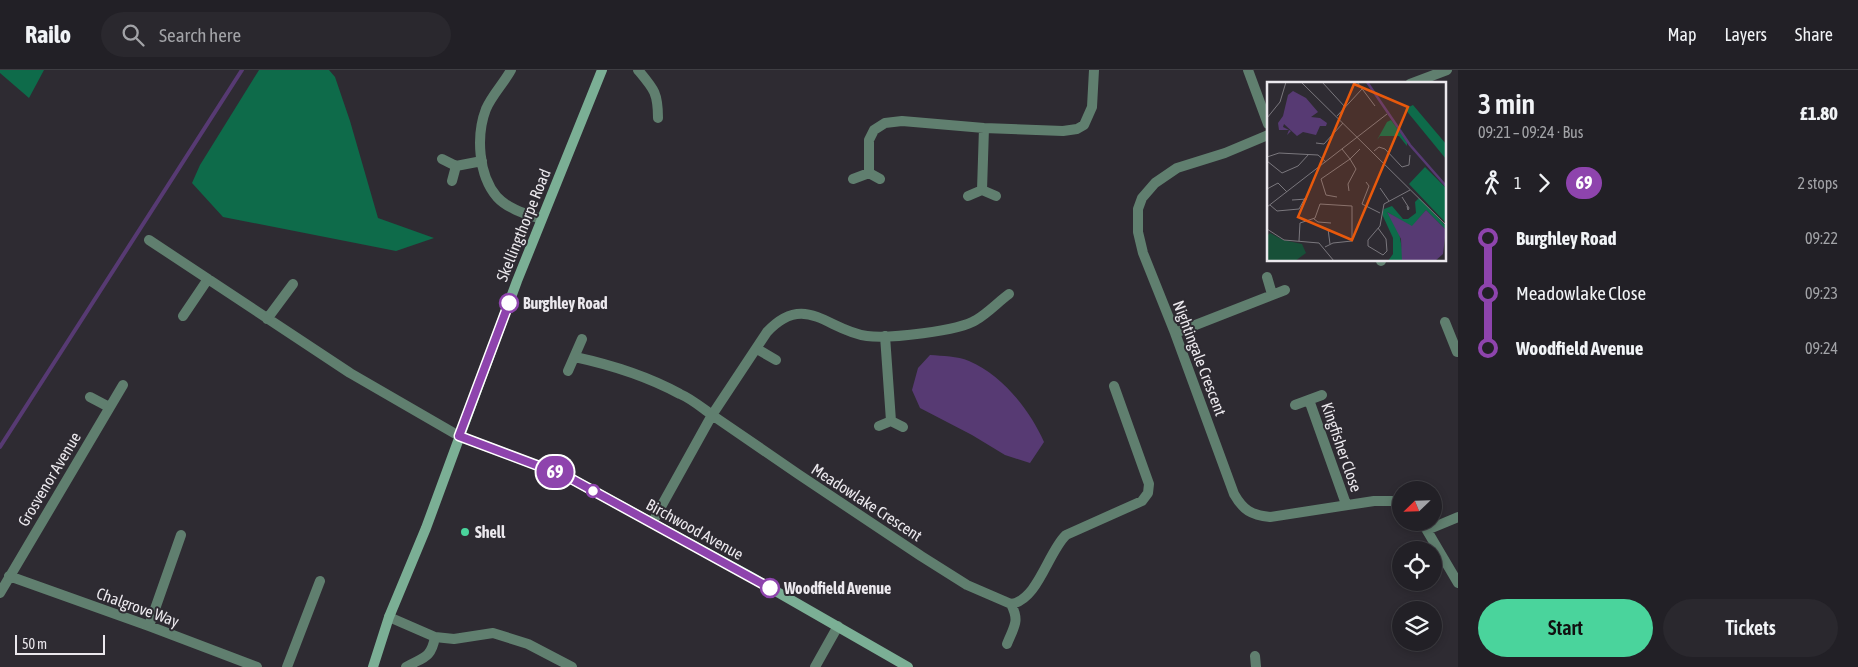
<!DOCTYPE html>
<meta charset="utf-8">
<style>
body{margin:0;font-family:"Asap Condensed",sans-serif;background:#2a282e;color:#f1f3f6;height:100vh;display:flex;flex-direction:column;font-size:19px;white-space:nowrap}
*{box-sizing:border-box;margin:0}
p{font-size:16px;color:#a2a3a7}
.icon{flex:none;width:28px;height:28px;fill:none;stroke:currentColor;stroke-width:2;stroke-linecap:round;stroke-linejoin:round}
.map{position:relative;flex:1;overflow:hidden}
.panel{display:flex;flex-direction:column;background:#222026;width:400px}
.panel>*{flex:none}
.badge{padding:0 10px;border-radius:16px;font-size:18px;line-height:32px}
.needle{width:32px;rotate:247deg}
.buttons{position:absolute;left:1392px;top:411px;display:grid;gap:10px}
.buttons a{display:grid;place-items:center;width:50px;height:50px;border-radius:50%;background:#222026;box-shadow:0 2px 8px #0003,0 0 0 1px #3f3e43;font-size:25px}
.scale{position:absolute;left:15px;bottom:12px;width:90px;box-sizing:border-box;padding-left:5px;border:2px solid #ebe8ed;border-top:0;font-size:14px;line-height:18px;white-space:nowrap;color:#ebe8ed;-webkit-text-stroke:4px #2e2b32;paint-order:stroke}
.map>.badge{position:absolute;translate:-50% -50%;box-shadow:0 0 0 2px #fff}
.legs{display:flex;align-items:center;gap:8px;height:55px;padding:0 20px;font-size:16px}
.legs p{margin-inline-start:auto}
.head{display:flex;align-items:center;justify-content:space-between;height:85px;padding:0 20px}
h1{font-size:28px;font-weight:600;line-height:38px}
.cta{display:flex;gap:10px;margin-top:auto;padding:10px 20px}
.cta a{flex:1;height:58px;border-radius:30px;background:#4ad49c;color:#111;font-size:20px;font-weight:600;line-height:58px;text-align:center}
.cta a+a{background:#2a282e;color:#f1f3f6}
ul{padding:0 20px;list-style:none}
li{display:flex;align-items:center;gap:18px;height:55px;font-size:19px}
li i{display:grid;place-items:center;width:8px;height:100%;margin:0 6px;background:currentColor}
li i::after{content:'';width:12px;height:12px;margin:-6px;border:4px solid;border-radius:50%;background:#222026}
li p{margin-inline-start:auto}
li:first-child i{background:linear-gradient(#0000 50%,currentColor 0)}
li:last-child i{background:linear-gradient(currentColor 50%,#0000 0)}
header{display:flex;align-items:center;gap:30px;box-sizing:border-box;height:70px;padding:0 25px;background:#222026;border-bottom:1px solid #3f3e43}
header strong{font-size:24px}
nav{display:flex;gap:28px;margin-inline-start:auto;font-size:18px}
.search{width:350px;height:45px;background:#2a282e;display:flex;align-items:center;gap:12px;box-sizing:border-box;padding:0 18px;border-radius:28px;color:#a2a3a7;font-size:19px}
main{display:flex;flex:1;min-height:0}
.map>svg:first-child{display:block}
.forest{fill:#0e6b4a}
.water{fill:#573a73}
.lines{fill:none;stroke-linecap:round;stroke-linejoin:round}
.stream{stroke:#573a73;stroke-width:4}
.street{stroke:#607f6f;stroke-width:10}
.secondary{stroke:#7baf95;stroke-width:10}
.line-1-casing{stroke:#fff;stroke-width:11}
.line-1{stroke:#8e44ad;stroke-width:8}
.stop-1-dot{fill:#fff;stroke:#8e44ad;stroke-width:2.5}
.poi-dot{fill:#4ad49c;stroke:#2e2b32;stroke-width:2}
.labels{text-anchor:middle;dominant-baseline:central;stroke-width:4;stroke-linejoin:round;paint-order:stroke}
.street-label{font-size:16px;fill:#ebe8ed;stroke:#2e2b32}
.stop-label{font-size:16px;font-weight:bold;fill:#ebe8ed;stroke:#2e2b32;text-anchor:start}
.poi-label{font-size:16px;font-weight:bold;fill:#ebe8ed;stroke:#2e2b32;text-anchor:start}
.inset-river{fill:none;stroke:#573a73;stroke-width:2.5}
.inset-road{fill:none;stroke:#7a777d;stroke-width:1}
.view{fill:#e8590c;fill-opacity:0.15;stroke:#e8590c;stroke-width:2.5}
.inset-edge{fill:none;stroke:#ebe8ed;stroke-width:2.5}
</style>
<header>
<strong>Railo</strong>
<div class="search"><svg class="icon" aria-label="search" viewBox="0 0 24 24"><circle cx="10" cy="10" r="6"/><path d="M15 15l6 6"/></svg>Search here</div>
<nav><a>Map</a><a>Layers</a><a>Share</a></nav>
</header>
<main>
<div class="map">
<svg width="1458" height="597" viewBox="0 0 1458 597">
<rect width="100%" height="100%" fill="#2e2b32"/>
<!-- forest -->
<path class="forest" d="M 0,0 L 44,0 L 29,28 L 0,3 Z
M 259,0 L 329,0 L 335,7 L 350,51 L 378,148 L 434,168 L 396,181 L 223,147 L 192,113 L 200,95 Z"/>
<!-- water -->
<path class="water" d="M 930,285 C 943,286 957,286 969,291 C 1002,305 1030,340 1044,372 L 1030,393 L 1005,385 L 972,365 L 920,338 L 912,320 L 918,298 Z"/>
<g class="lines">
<!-- stream -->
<path class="stream" d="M 0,377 L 242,0"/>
<!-- street -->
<path class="street" d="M 511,0 C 504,13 492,25 486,39 C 476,65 478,105 497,127 C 508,139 526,144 541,149
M 638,0 C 654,19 658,23 658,48
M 1248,0 L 1268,54
M 1410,14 L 1447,0
M 1268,65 L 1225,83 L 1177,98 L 1155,113 L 1142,128 L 1138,139 L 1138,162 L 1143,183 L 1175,263 L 1234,424 C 1243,440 1251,445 1270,447 L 1374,431 L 1392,431 L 1401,434
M 442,89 L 456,96 L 452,111
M 456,96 L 482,91
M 869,103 L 869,70 L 874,60 L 885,53 L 902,51 L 984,58 L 1063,61 L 1077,59 L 1084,55 L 1092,37 L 1094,0
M 853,109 L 869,103 L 880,109
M 982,120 L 984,58
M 968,126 L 982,120 L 996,126
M 149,170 L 350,303 L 459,366
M 1381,190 L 1381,191
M 1267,207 L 1272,224
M 1009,224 C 998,232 988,243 976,250 C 959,261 888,269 867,266 C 828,261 805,221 767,262 L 712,345 L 798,404 L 921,486 L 967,515 L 1011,534 C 1038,530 1048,482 1066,465 L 1142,431 L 1148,423 L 1149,414 L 1114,316
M 183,246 L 208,209
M 267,249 L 293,214
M 1445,252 L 1457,282
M 1175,263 L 1285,220
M 885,266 L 891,351
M 757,279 L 776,290
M 575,287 C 612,295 647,306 680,324 C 692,329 702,338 712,345 L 652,453
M 568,301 L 582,269
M 90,327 L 109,337
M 1309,330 L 1346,434
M 1295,335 L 1322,325
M 879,356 L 891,351 L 903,357
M 1422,452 L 1458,513
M 1427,460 L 1458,447
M 9,506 L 149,556 L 257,597
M 0,523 L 123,315
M 389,547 L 435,567 L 454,569 L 493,563 L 528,574 L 572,597
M 149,556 L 181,465
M 1007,574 C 1014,556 1020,552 1011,534
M 1255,586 L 1256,597
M 287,597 L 320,511
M 406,597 C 423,587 431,589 435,567
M 815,597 L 838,556"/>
<!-- secondary -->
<path class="secondary" d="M 459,366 L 568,407 L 753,508 L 908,597
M 373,597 L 389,547 L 426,458 L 517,211 L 602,0"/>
</g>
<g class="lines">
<!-- line-1 casing -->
<g class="line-1-casing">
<path id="line-1" d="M 509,233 L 459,366 L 568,407 L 770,518"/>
</g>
<!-- line-1 -->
<use href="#line-1" class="line-1"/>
</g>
<!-- markers -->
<g class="stop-1-dot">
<circle cx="509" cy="233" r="9"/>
<circle cx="593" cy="421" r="6"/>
<circle cx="770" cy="518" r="9"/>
</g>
<circle class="poi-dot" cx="465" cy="462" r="5"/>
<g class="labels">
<!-- street labels -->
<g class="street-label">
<text transform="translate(523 155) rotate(-68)">Skellingthorpe Road</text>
<text transform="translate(1200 288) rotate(69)">Nightingale Crescent</text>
<text transform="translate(1342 377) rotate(71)">Kingfisher Close</text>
<text transform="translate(49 409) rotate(-59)">Grosvenor Avenue</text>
<text transform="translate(867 432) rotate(33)">Meadowlake Crescent</text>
<text transform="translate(695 459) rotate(29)">Birchwood Avenue</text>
<text transform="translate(138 537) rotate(20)">Chalgrove Way</text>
</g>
<!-- stop labels -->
<g class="stop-label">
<text x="523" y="233">Burghley Road</text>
<text x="784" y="518">Woodfield Avenue</text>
</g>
<!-- poi labels -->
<g class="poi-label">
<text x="475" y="462">Shell</text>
</g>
</g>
<!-- overview -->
<g transform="translate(1267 12)">
<rect width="179" height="179" fill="#2e2b32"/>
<path d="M 3,151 L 16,158 L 35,162 L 39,171 L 28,179 L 0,179 L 0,154 Z" fill="#175038"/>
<path d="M 146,23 L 179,62 L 179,77 L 138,27 ZM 124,38 L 140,60 L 140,64 L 132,54 L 113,54 L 110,58 L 120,40 ZM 158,85 L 179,106 L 179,141 L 142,102 ZM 152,116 L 179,144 L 179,148 L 159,128 L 145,145 L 120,130 L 132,150 L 135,167 L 135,179 L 121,179 L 126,172 L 126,156 L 115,132 L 117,127 L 125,124 L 136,137 L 141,137 L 149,131 L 148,120 Z" fill="#0e6b4a"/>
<path d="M 26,9 L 39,16 L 51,30 L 44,35 L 53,36 L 60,41 L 59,44 L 53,44 L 49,53 L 36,50 L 30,54 L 17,42 L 16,45 L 24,49 L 20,53 L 22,48 L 12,48 L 11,41 L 16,34 L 21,13 ZM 159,128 L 179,148 L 176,172 L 168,179 L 135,179 L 134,157 L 120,130 L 145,144 Z" fill="#573a73"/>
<path class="inset-river" d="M 100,0 L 143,63 L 179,104"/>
<path class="inset-road" d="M 34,0 L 179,143M 55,0 L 78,25M 90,0 L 108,24M 70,34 L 95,7M 0,36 L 13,20 L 19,0M 49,61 L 57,62 L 76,41M 75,67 L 83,77 L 93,67M 107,69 L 112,65 L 118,67 L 135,85 L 142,83 L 143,73M 0,75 L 12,71 L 51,73 L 59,80M 0,79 L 15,91 L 31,84 L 42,72M 99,100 L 102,104 L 95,122 L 113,131M 113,106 L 122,119M 0,107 L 11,101 L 20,110M 70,115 L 59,113 L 54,97 L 83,77 L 89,87 L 81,102 L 82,109M 135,115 L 142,126 L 141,128 L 140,124M 25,118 L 40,117M 3,123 L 10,129 L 32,127 L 38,116M 0,125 L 120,32M 47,137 L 51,140 L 64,141M 111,146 L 119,157 L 120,169 L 116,173 L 101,164 L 101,158 L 113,144 L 117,122 L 143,108M 0,147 L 17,158 L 52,161 L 67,179M 61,147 L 63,162M 32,159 L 33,141 L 48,136 L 53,122 L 85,124 L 85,159 L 66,161 L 58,165"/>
<path class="view" d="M 87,2 L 141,25 L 85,158 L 31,135 Z"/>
<rect width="179" height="179" class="inset-edge"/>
</g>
</svg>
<div class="buttons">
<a><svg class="needle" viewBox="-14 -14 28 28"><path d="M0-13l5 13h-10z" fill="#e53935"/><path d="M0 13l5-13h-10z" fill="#a2a3a7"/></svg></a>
<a><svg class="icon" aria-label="locate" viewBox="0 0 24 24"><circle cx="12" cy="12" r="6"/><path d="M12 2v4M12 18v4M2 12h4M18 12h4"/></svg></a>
<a><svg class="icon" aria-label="layers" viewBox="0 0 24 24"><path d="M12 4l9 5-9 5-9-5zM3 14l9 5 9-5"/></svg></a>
</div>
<div class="scale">50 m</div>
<b class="badge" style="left:555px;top:402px;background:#8e44ad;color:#fff">69</b>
</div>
<section class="panel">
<div class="head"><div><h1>3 min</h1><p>09:21 – 09:24 · Bus</p></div><b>£1.80</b></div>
<div class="legs"><svg class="icon" aria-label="walk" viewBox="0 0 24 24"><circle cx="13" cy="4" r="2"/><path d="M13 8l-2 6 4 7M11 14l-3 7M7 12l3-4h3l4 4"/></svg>1<svg class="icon" aria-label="forward" viewBox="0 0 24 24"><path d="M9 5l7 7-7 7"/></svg><b class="badge" style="background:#8e44ad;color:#fff">69</b><p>2 stops</p></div>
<ul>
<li><i style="color:#8e44ad"></i><b>Burghley Road</b><p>09:22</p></li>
<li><i style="color:#8e44ad"></i><span>Meadowlake Close</span><p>09:23</p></li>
<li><i style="color:#8e44ad"></i><b>Woodfield Avenue</b><p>09:24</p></li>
</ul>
<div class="cta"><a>Start</a><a>Tickets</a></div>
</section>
</main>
